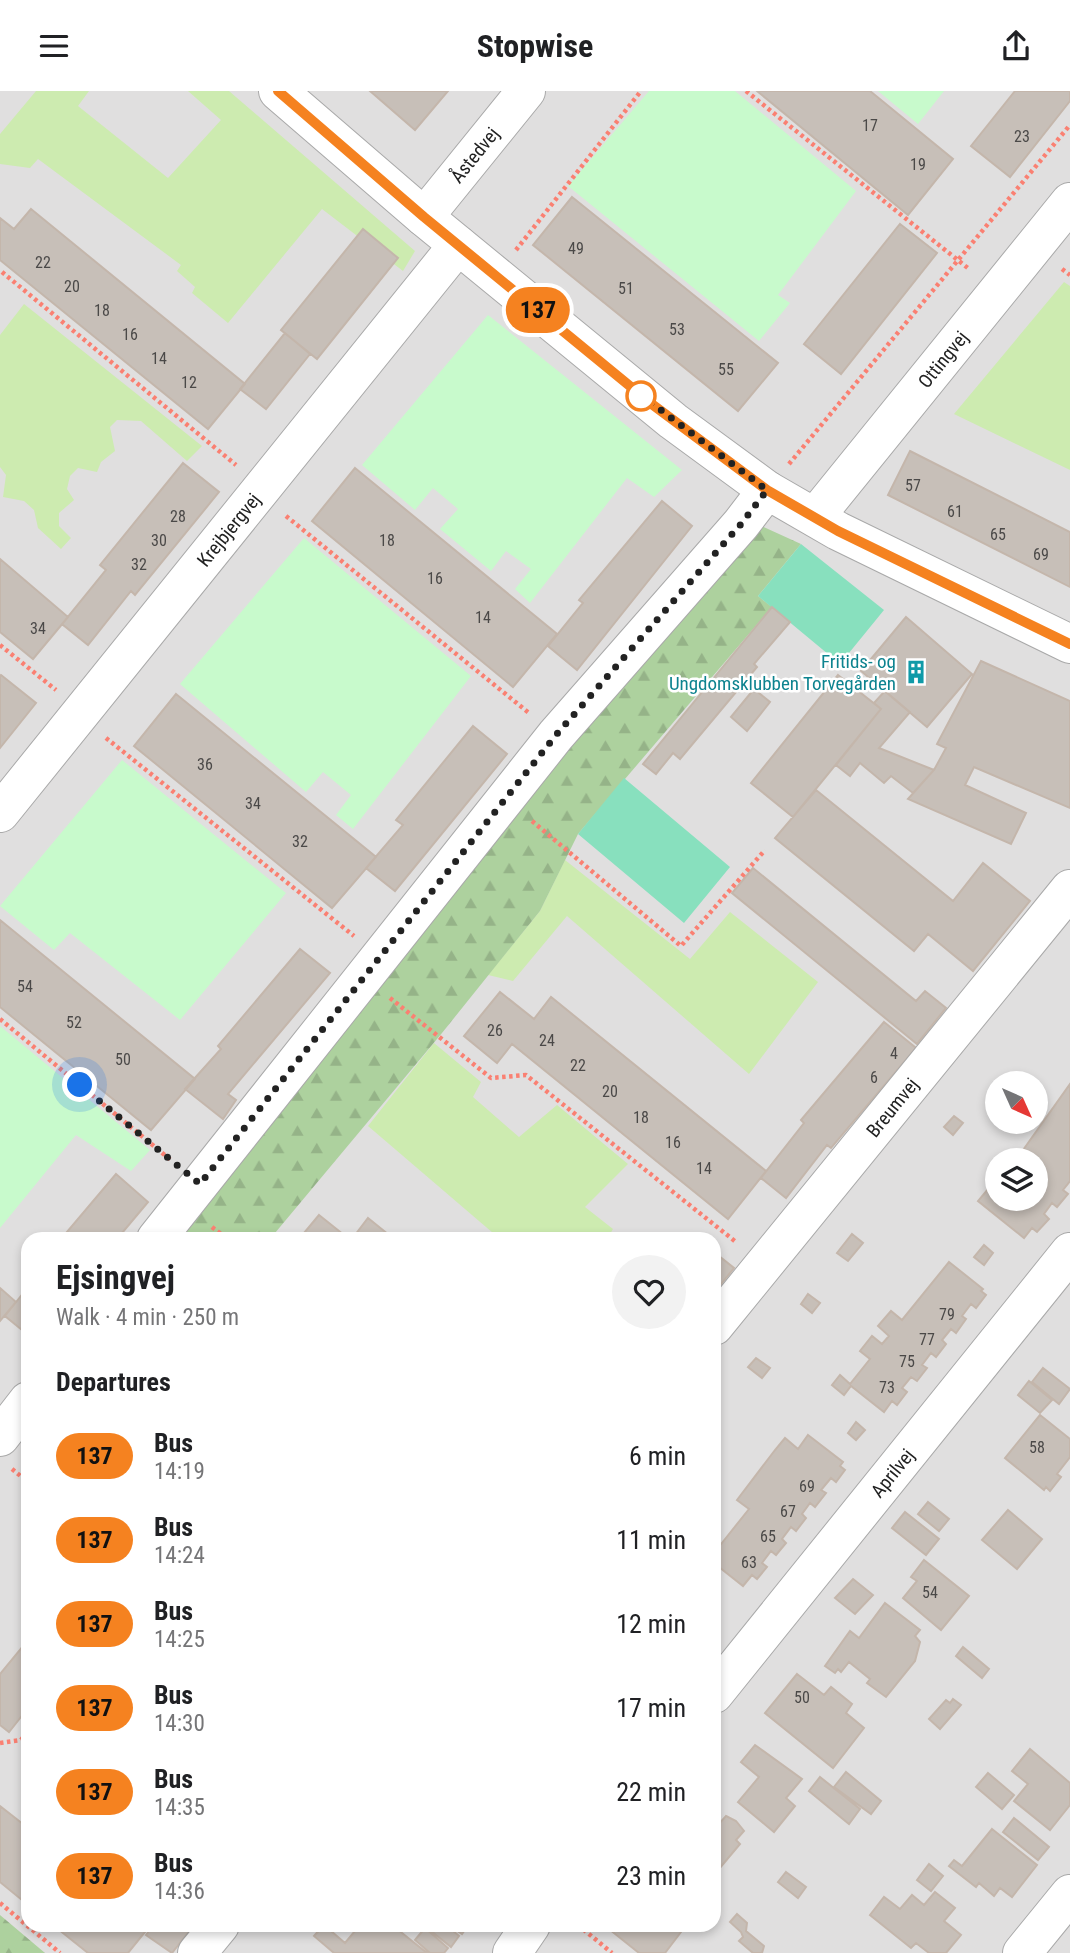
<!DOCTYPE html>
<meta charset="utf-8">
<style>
body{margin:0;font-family:"Roboto Condensed",sans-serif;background:#f2f2f2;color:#202124;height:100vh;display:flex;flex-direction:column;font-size:26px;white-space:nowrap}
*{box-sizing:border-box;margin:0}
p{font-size:23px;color:#757577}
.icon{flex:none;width:38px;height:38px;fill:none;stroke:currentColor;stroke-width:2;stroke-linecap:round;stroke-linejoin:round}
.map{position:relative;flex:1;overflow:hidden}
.details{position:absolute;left:21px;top:1141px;width:700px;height:700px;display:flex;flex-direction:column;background:#fff;border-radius:21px;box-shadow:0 4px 10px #0003}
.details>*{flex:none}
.badge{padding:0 14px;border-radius:23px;font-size:24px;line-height:46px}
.needle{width:46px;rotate:135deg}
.tools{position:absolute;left:985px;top:980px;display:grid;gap:14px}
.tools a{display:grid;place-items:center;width:63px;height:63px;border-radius:50%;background:#fff;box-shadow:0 4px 10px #0003;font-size:35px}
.you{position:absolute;width:35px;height:35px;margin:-18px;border:5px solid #fff;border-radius:50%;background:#1a73e8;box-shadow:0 0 0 10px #1a73e833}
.map>.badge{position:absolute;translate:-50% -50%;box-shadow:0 0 0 4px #fff}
h2{padding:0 35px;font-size:26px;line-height:63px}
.round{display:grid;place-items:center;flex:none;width:74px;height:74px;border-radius:37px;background:#f2f2f2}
.summary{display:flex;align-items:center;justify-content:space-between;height:119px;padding:0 35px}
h1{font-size:33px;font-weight:700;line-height:52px}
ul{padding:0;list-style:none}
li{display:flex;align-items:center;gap:21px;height:84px;padding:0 35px}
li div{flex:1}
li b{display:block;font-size:26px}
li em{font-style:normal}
li .badge{min-width:77px;font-weight:700;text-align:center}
header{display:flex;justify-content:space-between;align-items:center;height:91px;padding:0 35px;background:#fff;font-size:32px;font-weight:700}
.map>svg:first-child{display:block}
.residential{fill:#e0dfdf;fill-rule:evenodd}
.grass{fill:#cdebb0}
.forest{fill:url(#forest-firs)}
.park{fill:#c8facc}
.pitch{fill:#88e0be}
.building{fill:#c7bfb8;stroke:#c4b6ab;stroke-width:2}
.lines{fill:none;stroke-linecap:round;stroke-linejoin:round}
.minor-casing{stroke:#a9a9a9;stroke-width:40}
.path{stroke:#fa8072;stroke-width:4.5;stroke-dasharray:3.5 3.5;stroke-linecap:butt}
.minor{stroke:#fff;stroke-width:38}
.line-casing{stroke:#fff;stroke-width:16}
.line{stroke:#f58220;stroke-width:10}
.walk{stroke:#222;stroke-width:7;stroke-dasharray:0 12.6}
.stop-dot{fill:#fff;stroke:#f58220;stroke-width:3.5}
.labels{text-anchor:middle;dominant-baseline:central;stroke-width:5;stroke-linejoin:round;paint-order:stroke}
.number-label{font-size:16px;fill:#4b4948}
.street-label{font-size:19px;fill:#222;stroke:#fff}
.culture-label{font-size:19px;fill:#0d838f;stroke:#fff;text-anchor:end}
</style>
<header><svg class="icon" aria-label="menu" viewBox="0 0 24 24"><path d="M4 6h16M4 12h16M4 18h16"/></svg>Stopwise<svg class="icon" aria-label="share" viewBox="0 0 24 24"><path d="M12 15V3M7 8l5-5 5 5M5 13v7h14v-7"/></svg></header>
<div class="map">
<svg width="1070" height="1862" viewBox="0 0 1070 1862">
<defs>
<pattern id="forest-firs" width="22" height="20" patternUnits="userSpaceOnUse" patternTransform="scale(1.75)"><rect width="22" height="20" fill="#add19e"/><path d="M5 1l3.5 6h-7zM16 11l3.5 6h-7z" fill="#95b388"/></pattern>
</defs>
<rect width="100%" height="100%" fill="#f2efe9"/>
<!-- residential -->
<path class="residential" d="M 0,0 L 1070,0 L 1070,1862 L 0,1862 ZM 998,992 L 1036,992 L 1036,1031 L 998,1031 ZM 998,1069 L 1036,1069 L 1036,1108 L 998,1108 ZM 28,1148 L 714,1148 L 714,1834 L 28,1834 Z"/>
<!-- grass -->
<path class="grass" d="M 36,0 L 89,0 L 78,15 L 168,87 L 221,29 L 188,0 L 229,0 L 415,160 L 403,180 L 322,118 L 228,232 L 192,202 L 195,196 L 177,180 L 181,174 L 38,68 L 30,77 L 0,73 L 0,43 Z
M 1064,191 L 1070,195 L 1070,379 L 954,323 Z
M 24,213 L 202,355 L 187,370 L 141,330 L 117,329 L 110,336 L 115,360 L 101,371 L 97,381 L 78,377 L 70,385 L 67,398 L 74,409 L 59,422 L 59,435 L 71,447 L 61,458 L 38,437 L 34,419 L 24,410 L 3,406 L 6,384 L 0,376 L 0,244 Z
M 565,769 L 690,868 L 730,821 L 818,891 L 749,983 L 567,825 L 513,890 L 488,884 L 540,820 Z
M 434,952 L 481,991 L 473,1006 L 519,1046 L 557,1014 L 628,1073 L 585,1116 L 613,1138 L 607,1148 L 500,1148 L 368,1035 Z"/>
<!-- forest -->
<path class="forest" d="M 755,432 L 801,453 L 758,505 L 772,516 L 578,743 L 540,820 L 442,942 L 270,1148 L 169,1148 L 301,979 Z
M 0,1824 L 45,1862 L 0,1862 Z"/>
<!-- park -->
<path class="park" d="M 649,0 L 735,0 L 856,100 L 778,204 L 790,212 L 759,250 L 568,95 Z
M 878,0 L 944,0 L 918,33 Z
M 488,224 L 682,379 L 654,406 L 627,387 L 530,512 L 515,498 L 531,478 L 506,460 L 491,480 L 440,438 L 458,418 L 433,397 L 415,419 L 362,374 Z
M 304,447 L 471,585 L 353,738 L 336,724 L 351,704 L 323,681 L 306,701 L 180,593 Z
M 122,669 L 286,802 L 180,929 L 70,842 L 54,859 L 0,815 Z
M 0,935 L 150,1059 L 131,1080 L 76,1044 L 0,1137 Z"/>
<!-- pitch -->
<path class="pitch" d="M 801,453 L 884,519 L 840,573 L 758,505 Z
M 624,687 L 730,776 L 684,832 L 578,743 Z"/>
<!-- building -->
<path class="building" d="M 370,0 L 448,0 L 415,39 Z
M 757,0 L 870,0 L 953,68 L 908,124 Z
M 1015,0 L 1070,0 L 1070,10 L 1010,86 L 971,55 Z
M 572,106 L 778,272 L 738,320 L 533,154 Z
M 31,118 L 245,293 L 208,338 L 0,169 L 0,127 L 14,138 Z
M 900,133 L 937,162 L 841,283 L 804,253 Z
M 363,138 L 398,167 L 317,268 L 281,239 Z
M 285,242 L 310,263 L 266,318 L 240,298 Z
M 910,360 L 1070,441 L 1070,496 L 888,404 Z
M 183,372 L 219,401 L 135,504 L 131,500 L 88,554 L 62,533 L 106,479 L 100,474 Z
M 355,377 L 557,543 L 513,596 L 312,430 Z
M 662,410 L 692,435 L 577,579 L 548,555 L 583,512 L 579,509 Z
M 0,468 L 68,526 L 33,568 L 0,541 Z
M 772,516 L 790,531 L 754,573 L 757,576 L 680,668 L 673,662 L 656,683 L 643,673 Z
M 906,526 L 972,583 L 927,636 L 861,580 Z
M 981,570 L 1070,610 L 1070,717 L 974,676 L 965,694 L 1026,722 L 1011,753 L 908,708 L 934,679 L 946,657 L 937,653 Z
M 1,584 L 36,612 L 0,657 L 0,585 Z
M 838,584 L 881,618 L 793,726 L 751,692 Z
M 754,598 L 770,611 L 747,640 L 731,626 Z
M 885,600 L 910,621 L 879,657 L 934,679 L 913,702 L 891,685 L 884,692 L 860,672 L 850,685 L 836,674 L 881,618 L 874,612 Z
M 176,603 L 376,766 L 332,817 L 134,655 Z
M 473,635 L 507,663 L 395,800 L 366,777 L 403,734 L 396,729 Z
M 816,699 L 953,810 L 983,772 L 1030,810 L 973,880 L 928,843 L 914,860 L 775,747 Z
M 753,777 L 916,910 L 925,900 L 946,917 L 917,953 L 732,802 Z
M 0,829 L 195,988 L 151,1039 L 0,916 Z
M 300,858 L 330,882 L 228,1003 L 236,1009 L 223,1028 L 185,998 L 221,958 L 218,955 Z
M 500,901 L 534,928 L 551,906 L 766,1080 L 728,1128 L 512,953 L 497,972 L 464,945 Z
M 884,931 L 916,957 L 831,1057 L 827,1054 L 786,1107 L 761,1087 L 804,1032 L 801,1029 Z
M 1070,993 L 1070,1090 L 1063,1099 L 1068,1103 L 1057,1116 L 1052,1112 L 1044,1123 L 1049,1128 L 1037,1141 L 1032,1137 L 1024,1147 L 978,1110 L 998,1086 L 998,1108 L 1036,1108 L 1036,1069 L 1016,1069 Z
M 954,1025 L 963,1032 L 953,1044 L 944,1036 Z
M 116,1083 L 148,1111 L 117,1148 L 61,1148 Z
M 319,1124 L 349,1148 L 299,1148 Z
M 368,1127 L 394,1148 L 352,1148 Z
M 852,1143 L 863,1152 L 848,1170 L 837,1162 Z
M 984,1154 L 993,1162 L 984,1174 L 974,1166 Z
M 714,1161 L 734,1177 L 714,1202 Z
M 949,1171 L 983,1198 L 981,1200 L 986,1204 L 976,1217 L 971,1213 L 962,1225 L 966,1228 L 956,1242 L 951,1238 L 942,1249 L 946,1253 L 936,1266 L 931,1262 L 922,1274 L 927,1277 L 917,1290 L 911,1286 L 902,1297 L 907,1301 L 897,1314 L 892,1310 L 884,1321 L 851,1295 L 844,1304 L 832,1294 L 840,1284 L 850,1293 L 870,1268 L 860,1260 L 872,1245 L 882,1253 L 889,1245 L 878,1235 L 891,1220 L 902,1229 Z
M 28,1196 L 28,1244 L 5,1225 Z
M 0,1197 L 16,1211 L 0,1230 Z
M 808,1203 L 820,1212 L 812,1222 L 801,1213 Z
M 756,1267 L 770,1277 L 762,1287 L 748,1276 Z
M 1043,1277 L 1070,1298 L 1059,1313 L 1032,1291 Z
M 1029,1290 L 1052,1309 L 1040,1322 L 1018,1304 Z
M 1040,1324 L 1070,1348 L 1070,1366 L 1057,1383 L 1061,1386 L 1050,1400 L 1046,1396 L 1044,1399 L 1005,1367 Z
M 856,1331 L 865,1339 L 856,1349 L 848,1342 Z
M 808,1344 L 843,1371 L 840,1375 L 845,1379 L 836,1391 L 831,1387 L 821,1399 L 826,1402 L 815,1416 L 810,1412 L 802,1423 L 806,1427 L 796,1440 L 791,1436 L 782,1448 L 786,1452 L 776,1464 L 771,1460 L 762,1472 L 767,1476 L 757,1488 L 752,1484 L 743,1495 L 714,1472 L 714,1462 L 749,1418 L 737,1409 L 775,1359 L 785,1347 L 798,1358 Z
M 928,1411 L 949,1428 L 939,1440 L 918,1423 Z
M 1008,1419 L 1042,1448 L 1017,1478 L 982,1449 Z
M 905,1421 L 939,1448 L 926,1464 L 892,1437 Z
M 924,1469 L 969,1505 L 941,1539 L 903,1507 L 917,1490 L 911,1486 Z
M 853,1488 L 873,1504 L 855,1523 L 835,1507 Z
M 885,1512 L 920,1539 L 915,1545 L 920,1551 L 915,1570 L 886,1606 L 867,1592 L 870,1588 L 849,1571 L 841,1581 L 838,1578 L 835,1582 L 825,1575 L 850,1540 L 859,1547 Z
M 28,1549 L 28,1617 L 9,1641 L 0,1634 L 0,1583 Z
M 963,1556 L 989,1578 L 982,1587 L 956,1565 Z
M 797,1583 L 824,1604 L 831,1596 L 852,1613 L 846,1622 L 864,1637 L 833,1677 L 765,1622 Z
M 953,1608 L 961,1614 L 940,1638 L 929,1628 L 946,1609 L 950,1612 Z
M 755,1654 L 802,1688 L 786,1707 L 795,1715 L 774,1741 L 738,1711 L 759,1686 L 741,1671 Z
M 1030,1658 L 1070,1692 L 1070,1714 L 1050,1739 L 1014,1710 L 1028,1693 L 1012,1680 Z
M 846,1681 L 881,1710 L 871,1723 L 834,1696 Z
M 988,1682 L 1014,1704 L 1002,1718 L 976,1696 Z
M 820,1686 L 860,1718 L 849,1733 L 809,1700 Z
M 0,1715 L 28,1737 L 28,1814 L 0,1791 Z
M 726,1725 L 736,1730 L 744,1740 L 736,1749 L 740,1753 L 714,1784 L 714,1731 L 718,1734 Z
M 1014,1727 L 1049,1756 L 1038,1769 L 1003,1741 Z
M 992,1738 L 1037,1774 L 1012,1806 L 1000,1797 L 994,1805 L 979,1792 L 976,1796 L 949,1775 L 954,1769 L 962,1775 Z
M 929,1773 L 943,1785 L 931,1800 L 917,1789 Z
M 786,1781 L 806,1796 L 798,1807 L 778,1791 Z
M 935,1801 L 955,1817 L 944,1830 L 961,1844 L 946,1862 L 929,1862 L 916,1852 L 911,1857 L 870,1824 L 884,1806 L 900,1818 L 912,1804 L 924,1814 Z
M 737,1823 L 747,1832 L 746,1840 L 764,1855 L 762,1862 L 753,1862 L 739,1850 L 743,1846 L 741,1841 L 730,1831 Z
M 53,1834 L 147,1834 L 149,1836 L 128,1862 L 88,1862 Z
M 154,1834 L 194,1834 L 172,1862 L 146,1844 Z
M 324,1834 L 345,1852 L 360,1834 L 392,1834 L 427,1862 L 334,1862 L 314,1845 Z
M 446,1834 L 459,1845 L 451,1856 L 425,1835 Z
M 449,1834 L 468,1834 L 462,1843 Z
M 604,1834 L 680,1834 L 677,1838 L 681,1841 L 665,1862 L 639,1862 Z
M 425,1837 L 448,1857 L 444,1862 L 430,1862 L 415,1849 Z"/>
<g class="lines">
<!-- minor casing -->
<g class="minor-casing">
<g id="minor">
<path d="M 278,0 L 424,126 L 673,330 L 767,399 L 838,440 L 1070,553"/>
<path id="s1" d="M 424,126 L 526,0"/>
<path id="s2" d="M 815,426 L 1070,111"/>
<path id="s3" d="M 0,722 L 458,154"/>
<path d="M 156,1148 L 556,644 L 741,433 L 767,399"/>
<path id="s4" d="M 714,1235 L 1070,798"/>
<path d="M 0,1346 L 28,1310"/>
<path id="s5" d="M 714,1603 L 1070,1161"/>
<path d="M 197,1862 L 220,1834"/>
<path d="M 512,1862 L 531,1834"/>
<path d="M 1022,1862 L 1070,1803"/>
</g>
</g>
<!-- path -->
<path class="path" d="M 746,0 L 969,178
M 516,159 L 641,0
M 1062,178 L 1070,184
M 2,181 L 236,374
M 789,373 L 1070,34
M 286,425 L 529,622
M 0,554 L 56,599
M 106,647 L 354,845
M 532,730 L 681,855 L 765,759
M 390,907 L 491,987 L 526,984 L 736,1151
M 0,928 L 172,1070
M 212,1136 L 227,1148
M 12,1378 L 28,1391
M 0,1652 L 21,1649 L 28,1640
M 0,1812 L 60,1862
M 578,1834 L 612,1862"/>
<!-- minor -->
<use href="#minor" class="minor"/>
</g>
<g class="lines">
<!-- line casing -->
<g class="line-casing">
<path id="line" d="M 278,0 L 424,126 L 653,314 L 767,399 L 838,440 L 1070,553"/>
</g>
<!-- line -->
<use href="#line" class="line"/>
<!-- walk -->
<path class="walk" d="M 80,994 L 200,1093 L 556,644 L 741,433 L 767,399 L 633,298 L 641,305"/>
</g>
<!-- icons -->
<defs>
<g id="building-bare" transform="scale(1.89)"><path d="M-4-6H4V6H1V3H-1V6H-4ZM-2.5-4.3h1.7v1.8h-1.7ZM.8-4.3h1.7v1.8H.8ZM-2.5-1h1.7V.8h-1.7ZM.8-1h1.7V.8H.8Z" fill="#0f9aa8" stroke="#fff" stroke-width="2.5" paint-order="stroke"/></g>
</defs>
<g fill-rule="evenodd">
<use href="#building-bare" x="916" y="581"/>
</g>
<!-- markers -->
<circle class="stop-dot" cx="641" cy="305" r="14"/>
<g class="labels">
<!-- number labels -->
<g class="number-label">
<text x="870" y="34">17</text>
<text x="1022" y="45">23</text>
<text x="918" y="73">19</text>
<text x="576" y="157">49</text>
<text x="43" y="171">22</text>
<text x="72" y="195">20</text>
<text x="626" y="197">51</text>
<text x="102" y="219">18</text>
<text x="677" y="238">53</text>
<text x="130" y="243">16</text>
<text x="159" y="267">14</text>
<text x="726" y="278">55</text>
<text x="189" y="291">12</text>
<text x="913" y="394">57</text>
<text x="955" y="420">61</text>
<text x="178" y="425">28</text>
<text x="998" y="443">65</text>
<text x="159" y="449">30</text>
<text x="387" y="449">18</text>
<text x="1041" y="463">69</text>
<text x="139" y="473">32</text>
<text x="435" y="487">16</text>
<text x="483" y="526">14</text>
<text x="38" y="537">34</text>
<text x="205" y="673">36</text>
<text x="253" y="712">34</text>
<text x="300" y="750">32</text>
<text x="25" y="895">54</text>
<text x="74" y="931">52</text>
<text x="495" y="939">26</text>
<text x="547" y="949">24</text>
<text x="894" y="962">4</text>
<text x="123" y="968">50</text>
<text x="578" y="974">22</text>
<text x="874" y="986">6</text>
<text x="610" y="1000">20</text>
<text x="641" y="1026">18</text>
<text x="673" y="1051">16</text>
<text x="704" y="1077">14</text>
<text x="947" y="1223">79</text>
<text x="927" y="1248">77</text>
<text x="907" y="1270">75</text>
<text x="887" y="1296">73</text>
<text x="1037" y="1356">58</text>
<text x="807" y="1395">69</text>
<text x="788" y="1420">67</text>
<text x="768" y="1445">65</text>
<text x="749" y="1471">63</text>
<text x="930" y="1501">54</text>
<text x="802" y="1606">50</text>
</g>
<!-- street labels -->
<g class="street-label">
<text stroke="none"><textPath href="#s1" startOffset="80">Åstedvej</textPath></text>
<text stroke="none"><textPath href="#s2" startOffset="203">Ottingvej</textPath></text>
<text stroke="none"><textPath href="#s3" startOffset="364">Krejbjergvej</textPath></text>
<text stroke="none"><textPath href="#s4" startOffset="282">Breumvej</textPath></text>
<text stroke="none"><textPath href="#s5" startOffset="284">Aprilvej</textPath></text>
</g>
<!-- culture labels -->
<g class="culture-label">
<text x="896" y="570">Fritids- og<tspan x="896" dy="22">Ungdomsklubben Torvegården</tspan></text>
</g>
</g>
</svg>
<div class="tools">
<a><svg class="needle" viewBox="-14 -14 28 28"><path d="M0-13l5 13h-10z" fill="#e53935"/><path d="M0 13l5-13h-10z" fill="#757577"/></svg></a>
<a><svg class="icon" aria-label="layers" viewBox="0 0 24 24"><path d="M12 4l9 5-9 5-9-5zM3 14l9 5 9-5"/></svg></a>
</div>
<div class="you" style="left:80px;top:994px"></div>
<b class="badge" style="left:538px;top:219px;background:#f58220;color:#111">137</b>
<section class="details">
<div class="summary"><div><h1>Ejsingvej</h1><p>Walk · 4 min · 250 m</p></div><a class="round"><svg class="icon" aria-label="heart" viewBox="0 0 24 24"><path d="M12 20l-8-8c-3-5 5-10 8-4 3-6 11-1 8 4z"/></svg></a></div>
<h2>Departures</h2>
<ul>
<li><span class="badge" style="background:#f58220;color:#111">137</span><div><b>Bus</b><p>14:19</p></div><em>6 min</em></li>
<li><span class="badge" style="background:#f58220;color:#111">137</span><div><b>Bus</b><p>14:24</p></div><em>11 min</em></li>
<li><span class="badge" style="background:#f58220;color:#111">137</span><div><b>Bus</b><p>14:25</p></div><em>12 min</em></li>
<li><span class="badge" style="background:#f58220;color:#111">137</span><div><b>Bus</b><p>14:30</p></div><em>17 min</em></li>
<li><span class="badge" style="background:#f58220;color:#111">137</span><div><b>Bus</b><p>14:35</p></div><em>22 min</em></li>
<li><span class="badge" style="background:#f58220;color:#111">137</span><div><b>Bus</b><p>14:36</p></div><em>23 min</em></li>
</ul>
</section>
</div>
